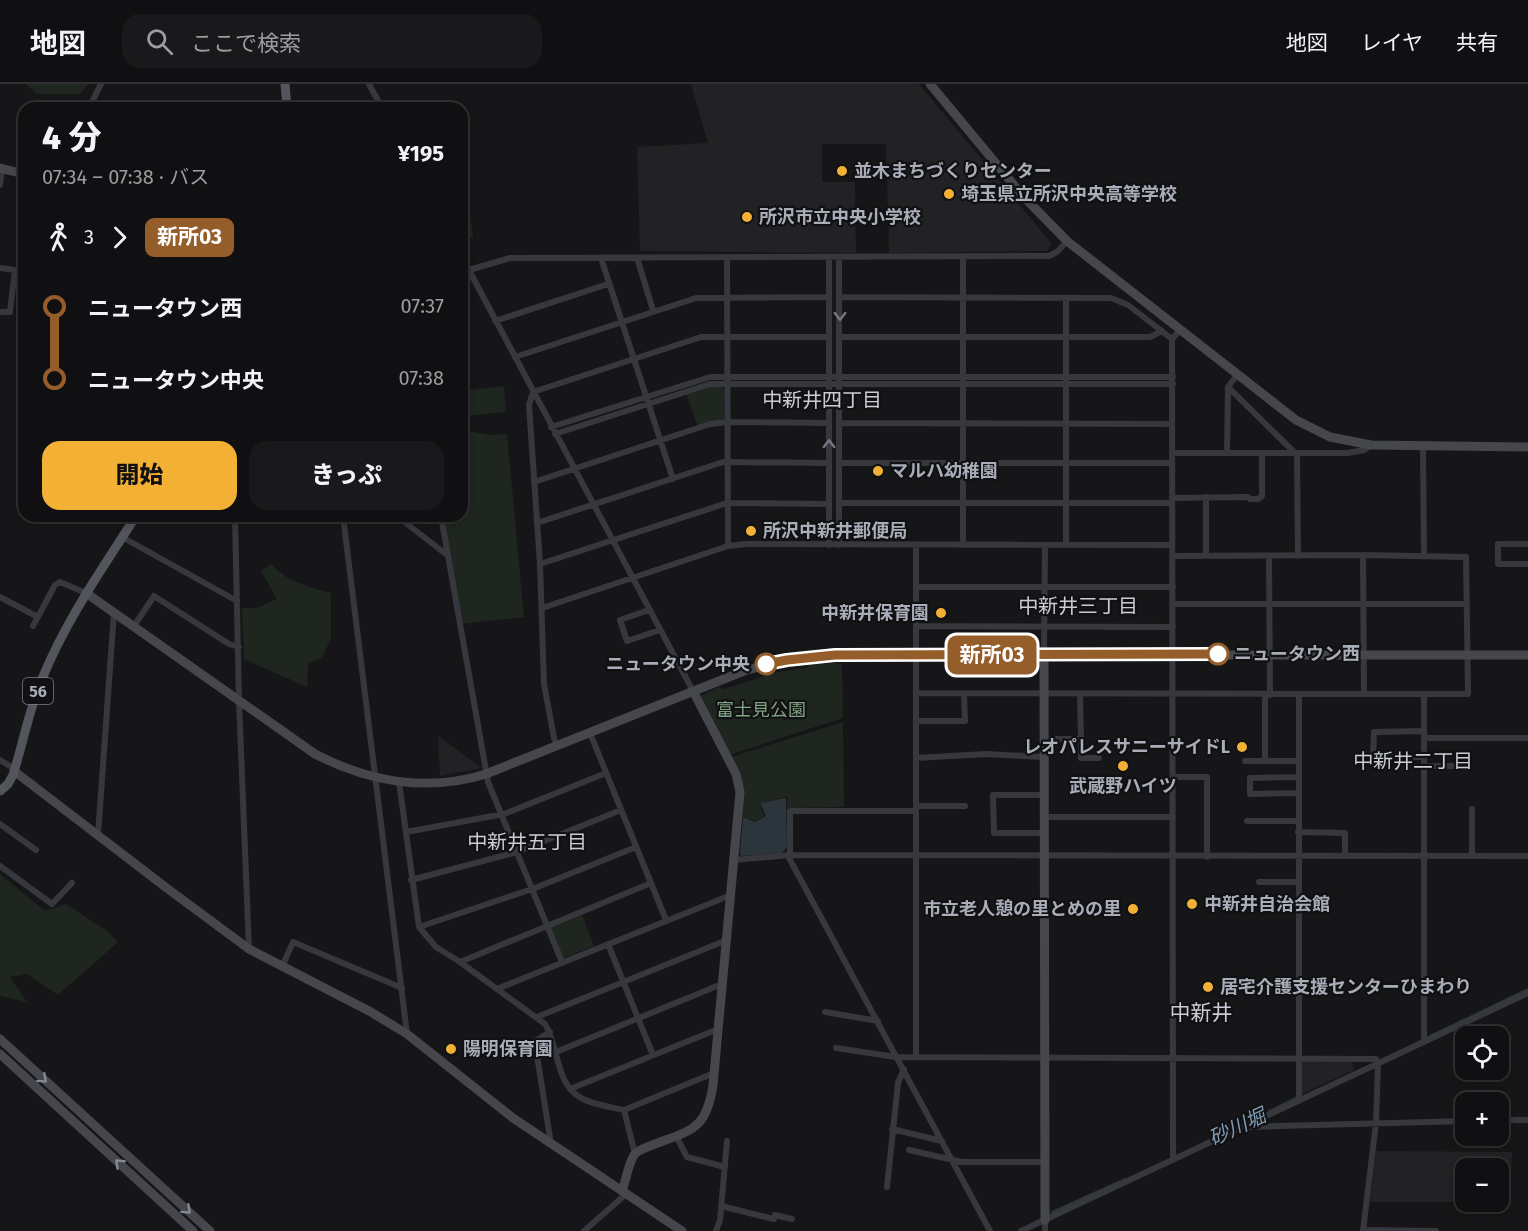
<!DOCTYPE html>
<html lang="ja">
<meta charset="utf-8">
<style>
body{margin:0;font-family:"Fira Sans","Noto Sans JP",sans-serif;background:#19191b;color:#f1f3f6;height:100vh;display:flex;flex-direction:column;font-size:22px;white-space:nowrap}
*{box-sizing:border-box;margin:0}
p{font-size:20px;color:#9c9d9f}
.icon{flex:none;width:33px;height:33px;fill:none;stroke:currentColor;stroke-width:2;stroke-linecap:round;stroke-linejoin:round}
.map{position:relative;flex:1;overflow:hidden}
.side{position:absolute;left:18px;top:18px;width:450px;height:420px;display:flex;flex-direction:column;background:#101012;border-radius:18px;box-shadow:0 3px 9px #0003,0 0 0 2px #303032}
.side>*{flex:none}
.badge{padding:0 12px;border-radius:9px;font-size:21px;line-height:39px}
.tools{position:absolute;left:1455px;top:942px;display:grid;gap:12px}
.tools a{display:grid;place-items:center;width:54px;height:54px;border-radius:12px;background:#101012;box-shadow:0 3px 9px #0003,0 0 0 2px #303032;font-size:30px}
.map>.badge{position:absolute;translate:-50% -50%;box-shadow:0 0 0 3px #fff}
.legs{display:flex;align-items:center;gap:9px;height:66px;padding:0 24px;font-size:20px}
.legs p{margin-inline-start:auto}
.head{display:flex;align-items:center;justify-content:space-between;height:102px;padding:0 24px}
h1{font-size:33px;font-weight:800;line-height:45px}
.primary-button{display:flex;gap:12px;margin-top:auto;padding:12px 24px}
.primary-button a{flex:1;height:69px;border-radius:18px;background:#f2b134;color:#111;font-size:24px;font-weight:800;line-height:69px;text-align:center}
.primary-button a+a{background:#19191b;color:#f1f3f6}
ul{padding:0 24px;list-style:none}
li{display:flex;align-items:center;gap:21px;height:72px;font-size:22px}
li i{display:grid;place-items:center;width:9px;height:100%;margin:0 8px;background:currentColor}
li i::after{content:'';width:15px;height:15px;margin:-8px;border:4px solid;border-radius:50%;background:#101012}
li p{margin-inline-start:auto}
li:first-child i{background:linear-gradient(#0000 50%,currentColor 0)}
li:last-child i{background:linear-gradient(currentColor 50%,#0000 0)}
header{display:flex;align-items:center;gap:36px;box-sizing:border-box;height:84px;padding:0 30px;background:#101012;border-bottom:2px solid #303032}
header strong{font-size:28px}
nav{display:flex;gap:33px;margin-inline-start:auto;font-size:21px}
.search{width:420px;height:54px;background:#19191b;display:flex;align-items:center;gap:15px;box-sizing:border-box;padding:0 21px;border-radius:18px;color:#9c9d9f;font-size:22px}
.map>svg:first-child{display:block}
.built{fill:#222225;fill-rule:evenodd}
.green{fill:#1e261f}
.water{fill:#2c353c}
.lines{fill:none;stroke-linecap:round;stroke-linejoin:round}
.stream{stroke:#2c353c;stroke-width:2}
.street{stroke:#37383d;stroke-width:6}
.secondary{stroke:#45474d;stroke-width:9}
.primary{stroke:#53555c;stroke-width:9}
.oneway{stroke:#757881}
.oneway2{stroke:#858993}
.line-1-casing{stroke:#fff;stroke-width:14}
.line-1{stroke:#955d2a;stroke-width:9}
.poi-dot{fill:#f2b134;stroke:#111113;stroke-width:2}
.stop-1-dot{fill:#fff;stroke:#955d2a;stroke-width:3}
.labels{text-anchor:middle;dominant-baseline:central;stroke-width:4.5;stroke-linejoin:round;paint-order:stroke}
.shield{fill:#111113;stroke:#7b7e86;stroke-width:1.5}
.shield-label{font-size:16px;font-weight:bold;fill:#a8adb8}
.poi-label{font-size:18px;font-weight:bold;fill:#a8adb8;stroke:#111113;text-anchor:start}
.stop-label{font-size:18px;font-weight:bold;fill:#a8adb8;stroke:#111113;text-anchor:start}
.park-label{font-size:18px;fill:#7fa381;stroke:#111113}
.neighbourhood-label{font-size:20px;fill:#c9ccd4;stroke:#111113}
.water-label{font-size:20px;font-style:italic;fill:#7f9bb3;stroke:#111113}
.quarter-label{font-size:21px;fill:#c9ccd4;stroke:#111113}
</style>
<header>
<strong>地図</strong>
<div class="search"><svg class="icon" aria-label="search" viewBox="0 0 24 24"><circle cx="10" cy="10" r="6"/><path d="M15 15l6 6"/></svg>ここで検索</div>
<nav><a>地図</a><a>レイヤ</a><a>共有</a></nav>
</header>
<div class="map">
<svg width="1528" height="1147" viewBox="0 0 1528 1147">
<rect width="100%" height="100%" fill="#161618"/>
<!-- built -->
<path class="built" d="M 691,0 L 919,0 L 1052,160 L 1047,167 L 889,169 L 886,60 L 822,60 L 822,98 L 855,98 L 856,169 L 640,167 L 637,63 L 708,59 Z
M 438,652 L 482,684 L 440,692 Z
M 1302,977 L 1352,977 L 1354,986 L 1302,1010 Z
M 1376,1067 L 1512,1068 L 1510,1118 L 1370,1118 ZM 1466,1084 L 1498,1084 L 1498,1118 L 1466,1118 Z"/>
<!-- green -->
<path class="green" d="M 26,0 L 88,0 L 80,10 L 37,10 Z
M 469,123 L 473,154 L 462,155 L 462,124 Z
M 504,302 L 506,328 L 466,332 L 468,347 L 490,351 L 507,350 L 524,533 L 461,540 L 442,432 L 462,432 L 462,307 Z
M 721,302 L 724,305 L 724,334 L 722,336 L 697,341 L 686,309 L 709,303 Z
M 272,480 C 286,498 310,503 331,509 L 331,555 L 322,573 L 308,580 L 307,603 L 244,575 L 242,524 L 257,524 L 277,515 L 261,487 Z
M 842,579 L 843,634 L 729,671 L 700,612 L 719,603 L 724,605 L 777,588 L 806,584 L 809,580 Z
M 843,638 L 844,723 L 787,724 L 787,713 L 759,719 L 765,732 L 755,737 L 742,732 C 744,704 744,698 731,673 Z
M 0,790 L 45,827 L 66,820 L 107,847 L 118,858 L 58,911 L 27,890 L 10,893 L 27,918 L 0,912 Z
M 582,831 L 594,862 L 563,874 L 550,844 Z"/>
<!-- water -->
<path class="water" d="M 786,714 L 787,763 L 782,769 L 741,772 L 740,769 L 743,733 L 755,738 L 766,732 L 760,719 Z"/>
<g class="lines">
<!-- stream -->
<path class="stream" d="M 1428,953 L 1528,905
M 1269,1027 L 1296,1014
M 1052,1128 L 1125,1095"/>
<!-- street -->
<path class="street" d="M 369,0 L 382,24
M 89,24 L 101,0
M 0,101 L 2,85
M 462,173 L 693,607
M 829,173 L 829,461
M 601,174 L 673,395
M 637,174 L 653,226
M 727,174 L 728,462
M 0,184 L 15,186 L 10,228 L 0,228
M 469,186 L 510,174 L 1049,172 L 1057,168 L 1067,157
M 840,213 L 1111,214 L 1128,221 L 1172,255
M 495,237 L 608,200
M 840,253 L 1150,253 L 1162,247
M 515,273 L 696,214 L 829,213
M 1237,291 L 1228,303 L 1295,369
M 840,339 L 1172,340
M 551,343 L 710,293 L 1173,293
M 555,350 L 710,300 L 1173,300
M 1423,363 L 1424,472
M 1173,369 L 1347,369 L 1364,366 L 1371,361
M 1227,369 L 1228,303
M 1297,369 L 1298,472
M 839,379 L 1172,379
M 534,398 L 710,340 L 727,338 L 829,339
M 1172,414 L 1248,413 L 1250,415 L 1258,415 L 1262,412 L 1262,369
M 840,419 L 1172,419
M 235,432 L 239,617 L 249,865
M 343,432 L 407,950
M 397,432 L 447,471
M 441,432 L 488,698 L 562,878
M 537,439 L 723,378 L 829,379
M 122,453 L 237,517
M 1528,460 L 1498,460 L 1498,480 L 1528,480
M 839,461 L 839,173
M 916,461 L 916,973
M 963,461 L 963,173
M 1066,461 L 1066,214
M 1363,471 L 1364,610
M 1206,472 L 1206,413
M 1269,472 L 1270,611
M 540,480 L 727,419 L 829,420
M 917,503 L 1173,503
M 0,513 L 38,533
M 1173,520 L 1467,520
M 542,524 L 728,462 L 746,460 L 1172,461
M 649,526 L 620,536 L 627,557 L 660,546
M 33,542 L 55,501 L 60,498 L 86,509
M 134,542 L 154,512 L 229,560 L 239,563
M 916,542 L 1173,543
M 1044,571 L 1045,461
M 916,609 L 1468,610 L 1466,473 L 1363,471 L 1172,472
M 1080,610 L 1081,655
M 1265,610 L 1265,677
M 1299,610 L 1299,1016
M 1424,610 L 1424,958
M 916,637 L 965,637 L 964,610
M 590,649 L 666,836
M 1424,654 L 1528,654
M 1044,655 L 1081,655 L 1081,674 L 1099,674
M 557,662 L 554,654 L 544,600 L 540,480 L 529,321 L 533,308 L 701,253 L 829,253
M 1424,673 L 1373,673 L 1374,648 L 1424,647
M 916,674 L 986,670 L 1044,673
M 0,676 L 10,682 L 14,687
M 1245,677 L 1298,677
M 1424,682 L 1469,682
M 1173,693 L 1207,693 L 1207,773
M 399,698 L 419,843 L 436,863 L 460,878 L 545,940 C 559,962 555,1002 583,1015 C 595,1021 611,1023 624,1026 L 635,1070
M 1298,709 L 1250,710 L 1250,694 L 1298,693
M 1044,711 L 993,711 L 994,749 L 1044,749
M 916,722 L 965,722
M 1472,725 L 1472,772
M 1045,733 L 1173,733
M 1247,737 L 1298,737
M 0,740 L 36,766
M 406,748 L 504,730 L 606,689
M 1298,748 L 1345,749 L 1345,772
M 98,751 L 114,528
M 790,771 L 790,727 L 916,727
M 788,772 L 990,1147
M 734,776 L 790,771 L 1528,772
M 0,782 L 52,820 L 72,799
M 411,796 L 517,768 L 621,726
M 1259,798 L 1299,798
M 419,843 L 535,804 L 636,763
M 608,860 L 653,971
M 460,878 L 651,799
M 282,883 L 293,858 L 402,904
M 497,905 L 731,811
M 825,928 L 878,937
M 537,933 L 727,856
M 550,948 L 535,957 L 535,959 L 551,1060
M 836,964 L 896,973 L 1376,975 L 1378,979 L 1376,1039 L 1363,1147
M 556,968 L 722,900
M 570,1005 L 718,945
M 624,1026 L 714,989
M 1498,1036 L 1528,1036
M 1247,1043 L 1466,1037
M 892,1045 L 942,1057
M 676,1052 L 687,1073 L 725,1083
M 909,1066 L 962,1078 L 1045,1078
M 1173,1076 L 1172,255 L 1180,246
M 887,1103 L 898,999 L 904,985
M 721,1122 L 774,1135 L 775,1131 L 792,1135
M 1363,1146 L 1436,1147
M 584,1147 L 626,1110
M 716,1147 L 720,1136 L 727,1057
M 1021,1147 L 1528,909
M 1045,1147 L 1045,1136"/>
<!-- secondary -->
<path class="secondary" d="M 930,0 L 1022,111 L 1067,157 L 1296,336 L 1330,353 L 1371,361 L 1528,363
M 0,84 L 24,90
M 86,509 L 315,670 C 369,698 428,708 486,690 L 744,587 C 777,577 809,572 843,571 L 1528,571
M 1044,571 L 1045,1136
M 14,687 L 168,805 L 249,865 L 371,928 L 407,950 L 513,1034 L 682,1147
M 0,955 L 210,1147
M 0,970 L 193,1147
M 622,1107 C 626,1096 628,1081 634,1071 C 638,1066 645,1064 650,1062 C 690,1046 706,1048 713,1001 L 740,708 L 736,690 L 693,607"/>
<!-- primary -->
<path class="primary" d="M 285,0 L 287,24
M 0,707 L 8,700 L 13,691 C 23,659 29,626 42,595 C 66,536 102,485 136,432"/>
</g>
<!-- one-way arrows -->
<defs><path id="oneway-chevron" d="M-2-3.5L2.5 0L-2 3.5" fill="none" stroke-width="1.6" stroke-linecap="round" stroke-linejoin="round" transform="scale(1.5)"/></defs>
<g class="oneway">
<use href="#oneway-chevron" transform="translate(840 232) rotate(90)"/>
<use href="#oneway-chevron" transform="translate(829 360) rotate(-90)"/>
</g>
<g class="oneway2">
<use href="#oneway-chevron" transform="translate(43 995) rotate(42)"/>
<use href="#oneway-chevron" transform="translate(119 1079) rotate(-137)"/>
<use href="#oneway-chevron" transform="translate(187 1126) rotate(42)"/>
</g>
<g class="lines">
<!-- line-1 casing -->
<g class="line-1-casing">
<path id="line-1" d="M 766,580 L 787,576 L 835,571 L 1218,570"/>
</g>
<!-- line-1 -->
<use href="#line-1" class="line-1"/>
</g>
<!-- markers -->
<g class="poi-dot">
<circle cx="842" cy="87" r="6"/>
<circle cx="949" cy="110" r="6"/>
<circle cx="747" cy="133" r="6"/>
<circle cx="878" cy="387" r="6"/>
<circle cx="751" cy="447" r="6"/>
<circle cx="941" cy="529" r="6"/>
<circle cx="1242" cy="663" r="6"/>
<circle cx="1123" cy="682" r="6"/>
<circle cx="1192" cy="820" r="6"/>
<circle cx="1133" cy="825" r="6"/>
<circle cx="1208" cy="903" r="6"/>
<circle cx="451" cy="965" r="6"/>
</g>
<g class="stop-1-dot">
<circle cx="1218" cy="570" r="10"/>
<circle cx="766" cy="580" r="10"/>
</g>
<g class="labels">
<!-- shield labels -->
<rect class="shield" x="23" y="594" width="30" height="26" rx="4.5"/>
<g class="shield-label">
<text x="38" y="607">56</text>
</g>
<!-- poi labels -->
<g class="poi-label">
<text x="854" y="87">並木まちづくりセンター</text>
<text x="961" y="110">埼玉県立所沢中央高等学校</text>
<text x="759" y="133">所沢市立中央小学校</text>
<text x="890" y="387">マルハ幼稚園</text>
<text x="763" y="447">所沢中新井郵便局</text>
<text x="929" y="529" text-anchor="end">中新井保育園</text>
<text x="1230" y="663" text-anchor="end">レオパレスサニーサイドL</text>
<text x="1123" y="702" text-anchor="middle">武蔵野ハイツ</text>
<text x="1204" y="820">中新井自治会館</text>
<text x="1121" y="825" text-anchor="end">市立老人憩の里とめの里</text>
<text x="1220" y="903">居宅介護支援センターひまわり</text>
<text x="463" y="965">陽明保育園</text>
</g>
<!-- stop labels -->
<g class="stop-label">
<text x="1234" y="570">ニュータウン西</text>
<text x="750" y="580" text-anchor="end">ニュータウン中央</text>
</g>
<!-- park labels -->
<g class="park-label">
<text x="761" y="626">富士見公園</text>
</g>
<!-- neighbourhood labels -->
<g class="neighbourhood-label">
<text x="822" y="316">中新井四丁目</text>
<text x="1078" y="522">中新井三丁目</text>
<text x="1413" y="677">中新井二丁目</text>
<text x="527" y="758">中新井五丁目</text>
</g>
<!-- water labels -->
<g class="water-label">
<text transform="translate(1237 1043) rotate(-25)">砂川堀</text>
</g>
<!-- quarter labels -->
<g class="quarter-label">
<text x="1201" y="929">中新井</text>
</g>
</g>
</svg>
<div class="tools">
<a><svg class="icon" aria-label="locate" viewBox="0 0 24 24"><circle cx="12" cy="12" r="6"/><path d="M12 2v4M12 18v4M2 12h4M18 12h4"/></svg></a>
<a>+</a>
<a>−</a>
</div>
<b class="badge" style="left:992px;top:571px;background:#955d2a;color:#fff">新所03</b>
<section class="side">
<div class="head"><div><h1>4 分</h1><p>07:34 – 07:38 · バス</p></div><b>¥195</b></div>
<div class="legs"><svg class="icon" aria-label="walk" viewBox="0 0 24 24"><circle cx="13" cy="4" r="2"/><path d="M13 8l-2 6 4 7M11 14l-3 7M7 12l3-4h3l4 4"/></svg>3<svg class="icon" aria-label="forward" viewBox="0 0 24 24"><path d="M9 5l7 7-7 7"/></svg><b class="badge" style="background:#955d2a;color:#fff">新所03</b></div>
<ul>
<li><i style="color:#955d2a"></i><b>ニュータウン西</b><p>07:37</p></li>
<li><i style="color:#955d2a"></i><b>ニュータウン中央</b><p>07:38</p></li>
</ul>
<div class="primary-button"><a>開始</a><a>きっぷ</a></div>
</section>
</div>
